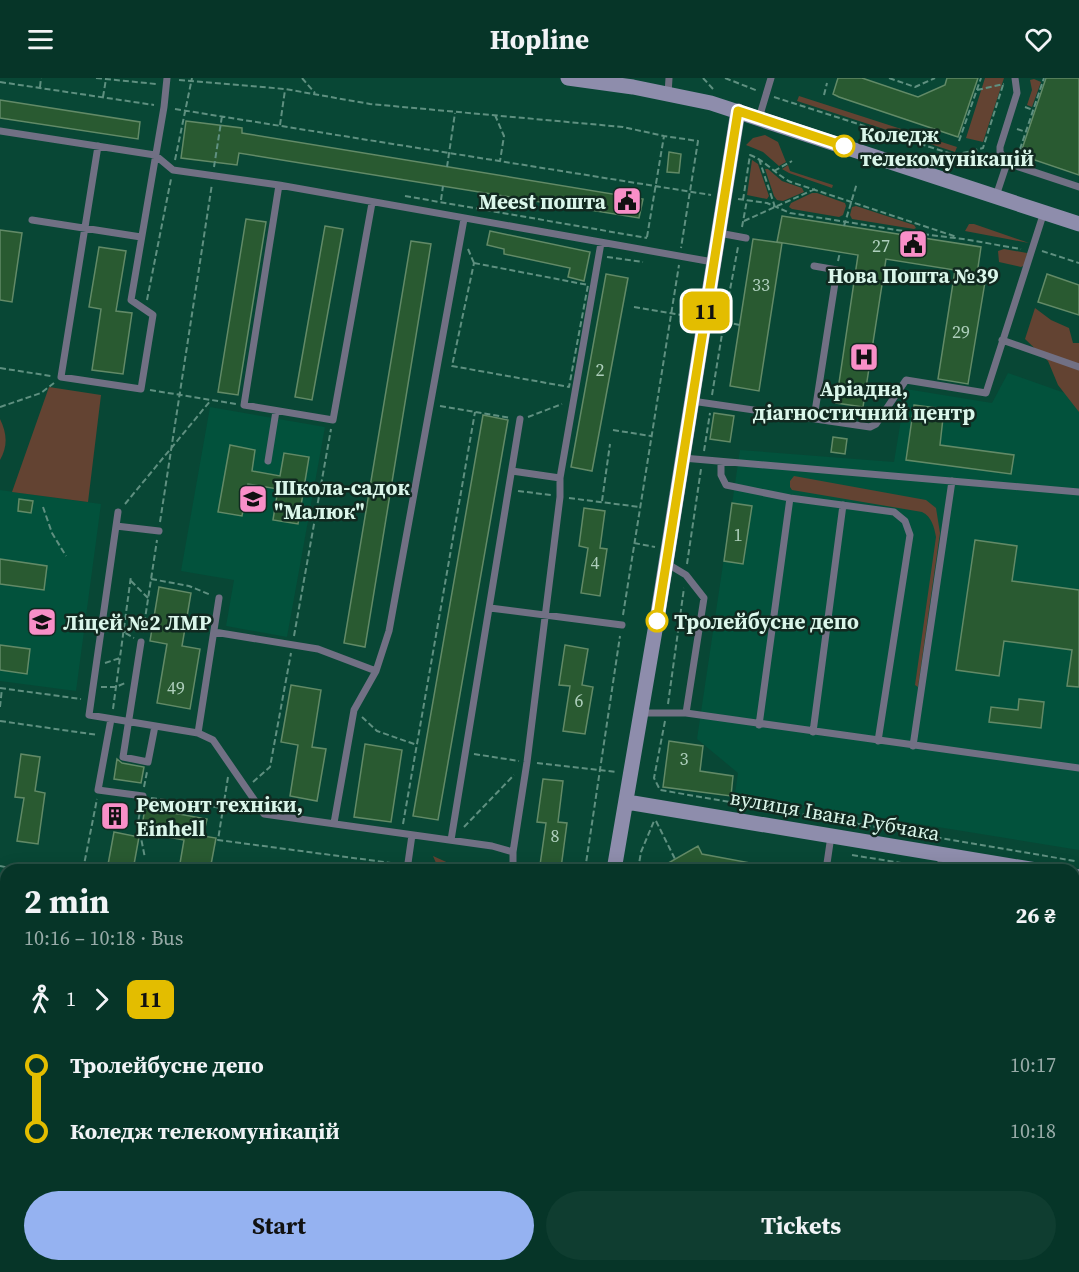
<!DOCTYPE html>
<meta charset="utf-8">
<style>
body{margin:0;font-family:"Source Serif 4",serif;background:#0f3d30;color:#f1f3f6;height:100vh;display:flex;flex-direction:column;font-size:22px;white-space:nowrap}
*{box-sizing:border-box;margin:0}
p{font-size:20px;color:#98aba8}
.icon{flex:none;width:33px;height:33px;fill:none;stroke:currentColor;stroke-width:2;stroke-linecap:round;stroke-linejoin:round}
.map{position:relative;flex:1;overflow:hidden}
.sheet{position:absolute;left:0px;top:786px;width:1080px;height:408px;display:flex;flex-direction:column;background:#063528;border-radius:18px 18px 0 0;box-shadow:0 3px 15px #0003,0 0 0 2px #275045}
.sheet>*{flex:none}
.badge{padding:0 12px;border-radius:9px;font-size:21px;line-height:39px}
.map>.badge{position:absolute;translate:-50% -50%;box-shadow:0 0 0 3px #fff}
.legs{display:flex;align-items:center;gap:9px;height:66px;padding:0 24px;font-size:20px}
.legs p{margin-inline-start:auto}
.summary{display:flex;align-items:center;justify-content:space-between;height:102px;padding:0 24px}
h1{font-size:33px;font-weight:700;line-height:45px}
.cta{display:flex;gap:12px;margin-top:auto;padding:12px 24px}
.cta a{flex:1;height:69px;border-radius:36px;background:#95b2f1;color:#111;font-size:24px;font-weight:700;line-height:69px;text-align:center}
.cta a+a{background:#0f3d30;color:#f1f3f6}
ul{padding:0 24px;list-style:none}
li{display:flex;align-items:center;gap:21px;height:66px;font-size:22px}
li i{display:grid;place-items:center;width:9px;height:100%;margin:0 8px;background:currentColor}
li i::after{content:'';width:15px;height:15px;margin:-8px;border:4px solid;border-radius:50%;background:#063528}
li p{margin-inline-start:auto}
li:first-child i{background:linear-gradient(#0000 50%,currentColor 0)}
li:last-child i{background:linear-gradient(currentColor 50%,#0000 0)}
header{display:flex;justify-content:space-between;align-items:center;height:78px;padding:0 24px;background:#063528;font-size:27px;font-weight:700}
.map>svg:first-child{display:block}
.built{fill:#02523c}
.green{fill:#634332}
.building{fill:#295a31;stroke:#628a67;stroke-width:1.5}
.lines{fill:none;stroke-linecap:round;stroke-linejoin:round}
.path{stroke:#5f9080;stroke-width:2;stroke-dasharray:6 3;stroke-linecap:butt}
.lane{stroke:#717084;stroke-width:7}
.secondary{stroke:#8e8dac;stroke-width:15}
.line-1-casing{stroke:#fff;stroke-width:14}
.line-1{stroke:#e3bd00;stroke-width:9}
.stop-1-dot{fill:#fff;stroke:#e3bd00;stroke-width:3}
.labels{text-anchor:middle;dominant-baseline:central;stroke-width:5;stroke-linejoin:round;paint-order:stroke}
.number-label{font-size:18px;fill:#aecfbc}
.stop-label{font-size:21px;font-weight:bold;fill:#daf6ea;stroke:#112920;text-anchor:start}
.poi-label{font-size:21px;font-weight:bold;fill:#daf6ea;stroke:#112920;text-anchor:start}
.street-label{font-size:21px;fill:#daf6ea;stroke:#112920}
</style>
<header><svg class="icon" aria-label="menu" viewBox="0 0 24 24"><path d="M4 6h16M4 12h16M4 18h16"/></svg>Hopline<svg class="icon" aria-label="heart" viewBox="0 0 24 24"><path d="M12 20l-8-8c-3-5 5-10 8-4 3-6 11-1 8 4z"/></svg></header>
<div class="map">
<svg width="1079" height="1194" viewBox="0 0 1079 1194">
<rect width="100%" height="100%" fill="#084735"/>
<!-- built -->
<path class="built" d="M 1008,295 L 1079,320 L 1079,772 L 735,716 L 738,695 L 697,661 L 740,372 L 894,384 L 906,311 L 992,325 Z
M 210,329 L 325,349 L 287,559 L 226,548 L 234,502 L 181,493 Z
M 0,412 L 101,426 L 76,613 L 0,603 Z
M 0,792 L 6,793 L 6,895 L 0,894 Z"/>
<!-- green -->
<path class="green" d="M 985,0 L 1004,0 L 983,64 L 966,60 Z
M 1034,1 L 1041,4 L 1032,29 L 1027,27 L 1032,12 L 1030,2 Z
M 799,18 L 957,69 L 955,74 L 797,23 Z
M 765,57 L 778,64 L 786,84 L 779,88 L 763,74 L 746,67 L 753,60 Z
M 752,82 L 758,86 L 769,118 L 767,121 L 747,117 Z
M 788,87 L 790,93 L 833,107 L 832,110 L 789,95 L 782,91 Z
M 765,91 L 768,91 L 782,103 L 802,110 L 804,114 L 783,123 L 777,122 L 774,118 Z
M 812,115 L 817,115 L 845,125 L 846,128 L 843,137 L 839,139 L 792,131 L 789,129 L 791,125 Z
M 856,128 L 914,147 L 916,150 L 914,151 L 852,141 L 850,137 L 852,129 Z
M 969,146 L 974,146 L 1029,165 L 965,153 Z
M 1004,171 L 1027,175 L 1025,187 L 1021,189 L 999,184 L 998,173 Z
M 1035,230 L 1051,242 L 1069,250 L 1073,265 L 1079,265 L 1079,334 L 1058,307 L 1048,283 L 1025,261 Z
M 49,309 L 101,317 L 88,424 L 12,414 Z
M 0,341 C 7,355 8,368 0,382 Z
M 794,398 L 926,422 L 936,430 L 940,455 L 918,609 L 915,607 L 936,459 C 934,449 932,439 922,434 L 792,412 L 790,409 L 790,403 Z
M 433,778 L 464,792 L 439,792 Z
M 755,1188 L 789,1188 L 788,1194 L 759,1194 Z"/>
<!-- building -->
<path class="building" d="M 838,0 L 862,0 L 918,19 L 945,7 L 947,0 L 978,0 L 958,59 L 839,19 L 833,16 Z
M 1046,0 L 1079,0 L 1079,97 L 1020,77 Z
M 0,22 L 140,44 L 138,61 L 0,40 Z
M 186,43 L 242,50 L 242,55 L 643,121 L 639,140 L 239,75 L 237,87 L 181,80 Z
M 669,74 L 681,76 L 679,95 L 667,94 Z
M 782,138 L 981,169 L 976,203 L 985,204 L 968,306 L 938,301 L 955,192 L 886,181 L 863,329 L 836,325 L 858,177 L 777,164 Z
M 246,141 L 266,144 L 238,317 L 218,314 Z
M 325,148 L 343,151 L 312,322 L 295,319 Z
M 0,152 L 22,155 L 12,224 L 0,222 Z
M 490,153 L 590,174 L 584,203 L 568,199 L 570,190 L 504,176 L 504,171 L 487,167 Z
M 753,161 L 782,165 L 759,313 L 730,308 Z
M 411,163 L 431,166 L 365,569 L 344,565 Z
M 99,169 L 126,173 L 116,233 L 132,235 L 123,296 L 92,292 L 101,231 L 89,229 Z
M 606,196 L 628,200 L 592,393 L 571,389 Z
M 1047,196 L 1079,207 L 1079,237 L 1038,224 Z
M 914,327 L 944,331 L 940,367 L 1014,377 L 1011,396 L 906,382 Z
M 714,335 L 734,338 L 730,364 L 710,361 Z
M 483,337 L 508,342 L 438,742 L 413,738 Z
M 833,359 L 847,361 L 845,376 L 831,374 Z
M 230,367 L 255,372 L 252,393 L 280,398 L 284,375 L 309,379 L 298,446 L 273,442 L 278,411 L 248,406 L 242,438 L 218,434 Z
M 19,421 L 33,423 L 31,435 L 18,433 Z
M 732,425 L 752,428 L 743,486 L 724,483 Z
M 584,430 L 605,433 L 600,470 L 607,471 L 600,518 L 581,515 L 588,470 L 579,468 Z
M 975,462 L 1017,468 L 1012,503 L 1079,512 L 1079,609 L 1067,608 L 1072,572 L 1004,563 L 999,598 L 956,592 Z
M 0,481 L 47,488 L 44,512 L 0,506 Z
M 159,509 L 191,515 L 182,568 L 200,571 L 190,631 L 157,625 L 167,566 L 150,563 Z
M 0,567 L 30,571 L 27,596 L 0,592 Z
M 565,567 L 588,571 L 582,607 L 593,609 L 585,656 L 563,653 L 570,608 L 559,607 Z
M 291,607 L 321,612 L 312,669 L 326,671 L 317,723 L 290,718 L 298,667 L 281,664 Z
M 1019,621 L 1044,624 L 1041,650 L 989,644 L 991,629 L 1018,632 Z
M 669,663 L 703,668 L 700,693 L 733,698 L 731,718 L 663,709 Z
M 365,666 L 402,672 L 391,744 L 354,739 Z
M 21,676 L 40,679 L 35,713 L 45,715 L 38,766 L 17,763 L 24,720 L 15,719 Z
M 117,681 L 122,685 L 144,689 L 141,705 L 114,701 Z
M 543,701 L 563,703 L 558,744 L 567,745 L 561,790 L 540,787 L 546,745 L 537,744 Z
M 145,730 L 207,741 L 203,758 L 216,760 L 210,792 L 179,791 L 184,762 L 141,754 Z
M 110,732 L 123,734 L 121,745 L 108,742 Z
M 114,754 L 139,759 L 133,792 L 107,792 Z
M 698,768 L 702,776 L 756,786 L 755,792 L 656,792 Z"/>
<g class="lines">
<!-- path -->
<path class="path" d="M 96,0 L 156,6
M 302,0 L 315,15
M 703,0 L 713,11
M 725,0 L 758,13
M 889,0 L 915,9 L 935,0
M 179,2 L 285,11 L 370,26 L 623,49 L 664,58 L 698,63 L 681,170
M 0,4 L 154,27
M 40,9 L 41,0
M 977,12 L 1004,6
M 824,17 L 827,5
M 103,19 L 106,1
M 774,19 L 955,77 L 983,70 L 1003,7
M 1025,29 L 1033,32
M 175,31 L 711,117
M 495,37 L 504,58 L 500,83
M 280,47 L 285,12
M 1017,51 L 1026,54
M 959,63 L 981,0
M 1017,80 L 1044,0
M 759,81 L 775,129
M 175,82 L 192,0
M 214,89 L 222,38
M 447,89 L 455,35
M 774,93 L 792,83
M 405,118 L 647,160
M 738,121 L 767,125 L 790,135 L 922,156 L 963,161 L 1021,171
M 441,122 L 443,108
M 743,122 L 750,77 C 766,83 776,97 791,104 L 957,159
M 744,143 L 815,111
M 844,148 L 857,105
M 742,149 L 747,122
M 647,159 L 664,58
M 468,171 L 474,185
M 1042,173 L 1079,185
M 607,179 L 643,184
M 838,183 L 840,174
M 474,185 L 588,207 L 569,309 L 452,288 Z
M 147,222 L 171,101
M 634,229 L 693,239
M 725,244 L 740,247
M 0,290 L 51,298
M 150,312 L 236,326
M 712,317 L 724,244 L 738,169
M 440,328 L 511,340
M 0,329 L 41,315 L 54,305
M 528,339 L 562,326
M 613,352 L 651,358
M 704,373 L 710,335
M 518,413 L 551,417
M 569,420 L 640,429
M 602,423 L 610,366
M 125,426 L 211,322
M 43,429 L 52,455 L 66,478
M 160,444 L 212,106
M 634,465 L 655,469
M 687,486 L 701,391
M 151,501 L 189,508 L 211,517
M 131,503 L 148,520
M 623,537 L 679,187
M 110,546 L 134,560
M 143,554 L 157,462
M 123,555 L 143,541
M 294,558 L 331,351
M 105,585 L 120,580
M 101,609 L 116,609 L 125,605
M 0,610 L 81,621
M 668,626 L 684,510
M 0,629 L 2,610
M 113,631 L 131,498
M 362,639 L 377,653 L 417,667
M 0,643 L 98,657
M 665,643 L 654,700 L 660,712 L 1075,783
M 474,676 L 519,683
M 537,685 L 617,694
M 228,699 L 218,762 L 399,786
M 253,704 L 270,689 L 291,575
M 144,709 L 147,694
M 151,720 L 250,734
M 141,727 L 138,745 L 145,780
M 656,743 L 675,781
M 403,746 L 475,334
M 464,749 L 514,697
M 852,777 L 920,788
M 0,788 L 21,792
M 83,792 L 97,721
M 585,792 L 620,558
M 638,792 L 641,774 L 654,743
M 0,906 L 6,907
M 0,1045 L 6,1011
M 201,1194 L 202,1188
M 517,1194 L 518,1188
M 574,1194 L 574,1188
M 596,1194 L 597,1188
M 765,1194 L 766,1188"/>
<!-- lane -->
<path class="lane" d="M 1015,0 L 1017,15 L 1000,69 L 1000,74 L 1007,85 L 1079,109
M 668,16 L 669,0
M 759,40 L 771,0
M 0,53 L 155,77 L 173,92 L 279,107 L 713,184
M 98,68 L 61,299 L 141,311 L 153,237 L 131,222 L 164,29 L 167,0
M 279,107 L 244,327 L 333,342 L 372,125
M 996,118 L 1007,85
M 32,142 L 141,159
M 719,155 L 746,160
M 814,188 L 837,192 L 814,340
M 1002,262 L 1079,289
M 692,323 L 870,349 L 876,346 L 906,302 L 986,315 L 1044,134
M 683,380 L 1079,414
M 268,383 L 276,333
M 721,384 L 721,397 L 726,407 L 790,420 L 894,434 L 905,443 L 910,457 L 878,663
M 512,393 L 560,400
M 118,434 L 89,637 L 198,655 L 213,662 L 264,736 L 492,768 L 513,774 L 513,792
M 116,448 L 159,453
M 666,485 L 686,497 L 704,520 L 686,635
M 490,530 L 622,547
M 214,554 L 318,571 L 376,593
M 141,564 L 123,679 L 148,684 L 155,648
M 641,635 L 686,635 L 1079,690
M 111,641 L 98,712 L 143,718
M 759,647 L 790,420
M 813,654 L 843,427
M 198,655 L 219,520
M 913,668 L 952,403
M 334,745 L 354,632 L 376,593 L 389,553 L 464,141
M 451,762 L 520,341
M 513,774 L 527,684 L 560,419 L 560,400 L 601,165
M 145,792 L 146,789 L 155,792
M 407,792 L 412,757
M 826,792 L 831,758
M 940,792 L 942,776
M 1074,827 L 1079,828
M 1074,965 L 1079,966
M 1074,984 L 1079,984
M 0,1160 L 6,1112
M 0,1181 L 6,1182
M 41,1188 L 78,1194
M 260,1194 L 261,1188
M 343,1194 L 344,1188
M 423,1194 L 424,1188
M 657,1194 L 658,1188
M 698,1194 L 699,1188
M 842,1194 L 843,1188
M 874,1194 L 875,1188
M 951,1194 L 952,1188"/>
<!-- secondary -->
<path class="secondary" d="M 568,0 L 633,9 L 711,25 L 1079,146
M 627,724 L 1036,792
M 614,792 L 659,529 L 738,33
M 1074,798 L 1079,799
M 550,1194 L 551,1188"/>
</g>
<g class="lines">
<!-- line-1 casing -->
<g class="line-1-casing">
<path id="line-1" d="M 657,543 L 738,33 L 844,68"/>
</g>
<!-- line-1 -->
<use href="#line-1" class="line-1"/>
</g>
<!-- icons -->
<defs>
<g id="civic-square" transform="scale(1.5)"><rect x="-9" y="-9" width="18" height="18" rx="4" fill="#f98fc8" stroke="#112920"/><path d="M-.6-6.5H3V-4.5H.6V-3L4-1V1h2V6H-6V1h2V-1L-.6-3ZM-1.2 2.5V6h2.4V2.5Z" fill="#111"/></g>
<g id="hospital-square" transform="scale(1.5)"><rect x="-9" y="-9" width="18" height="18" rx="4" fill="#f98fc8" stroke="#112920"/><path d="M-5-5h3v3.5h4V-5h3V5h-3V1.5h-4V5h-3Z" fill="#111"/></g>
<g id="school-square" transform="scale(1.5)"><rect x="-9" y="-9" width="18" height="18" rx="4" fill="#f98fc8" stroke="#112920"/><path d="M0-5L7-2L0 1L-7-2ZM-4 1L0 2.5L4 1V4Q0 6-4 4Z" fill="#111"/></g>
<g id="building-square" transform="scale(1.5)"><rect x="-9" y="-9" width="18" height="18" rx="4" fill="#f98fc8" stroke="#112920"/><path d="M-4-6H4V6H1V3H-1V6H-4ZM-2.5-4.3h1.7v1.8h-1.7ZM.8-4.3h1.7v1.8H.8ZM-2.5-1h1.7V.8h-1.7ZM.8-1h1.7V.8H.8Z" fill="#111"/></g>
</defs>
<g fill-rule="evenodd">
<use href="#civic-square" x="627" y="123"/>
<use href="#civic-square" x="913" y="166"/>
<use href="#hospital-square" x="864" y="279"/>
<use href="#school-square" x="253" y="421"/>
<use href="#school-square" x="42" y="544"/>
<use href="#building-square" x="115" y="738"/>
</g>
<!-- markers -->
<g class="stop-1-dot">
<circle cx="844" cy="68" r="10"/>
<circle cx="657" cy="543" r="10"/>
</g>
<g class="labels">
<!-- number labels -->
<g class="number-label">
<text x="881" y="167">27</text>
<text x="761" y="206">33</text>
<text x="961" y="253">29</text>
<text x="600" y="291">2</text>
<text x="738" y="456">1</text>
<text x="595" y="484">4</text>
<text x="176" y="609">49</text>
<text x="579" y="622">6</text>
<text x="684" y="680">3</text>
<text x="555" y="757">8</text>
</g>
<!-- stop labels -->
<g class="stop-label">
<text x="860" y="56">Коледж<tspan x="860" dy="24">телекомунікацій</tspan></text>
<text x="674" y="543">Тролейбусне депо</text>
</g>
<!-- poi labels -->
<g class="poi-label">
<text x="606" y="123" text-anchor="end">Meest пошта</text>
<text x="913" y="197" text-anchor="middle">Нова Пошта №39</text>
<text x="864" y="310" text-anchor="middle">Аріадна,<tspan x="864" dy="24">діагностичний центр</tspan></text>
<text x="274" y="409">Школа-садок<tspan x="274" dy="24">"Малюк"</tspan></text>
<text x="63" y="544">Ліцей №2 ЛМР</text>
<text x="136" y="726">Ремонт техніки,<tspan x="136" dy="24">Einhell</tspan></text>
</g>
<!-- street labels -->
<g class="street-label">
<text transform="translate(835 737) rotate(10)">вулиця Івана Рубчака</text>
</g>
</g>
</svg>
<b class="badge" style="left:706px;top:233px;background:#e3bd00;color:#111">11</b>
<section class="sheet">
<div class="summary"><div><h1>2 min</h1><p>10:16 – 10:18 · Bus</p></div><b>26 ₴</b></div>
<div class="legs"><svg class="icon" aria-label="walk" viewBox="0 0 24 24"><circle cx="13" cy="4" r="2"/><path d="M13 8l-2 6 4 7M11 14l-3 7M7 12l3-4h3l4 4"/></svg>1<svg class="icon" aria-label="forward" viewBox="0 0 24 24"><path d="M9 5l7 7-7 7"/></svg><b class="badge" style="background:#e3bd00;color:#111">11</b></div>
<ul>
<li><i style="color:#e3bd00"></i><b>Тролейбусне депо</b><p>10:17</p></li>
<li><i style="color:#e3bd00"></i><b>Коледж телекомунікацій</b><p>10:18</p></li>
</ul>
<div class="cta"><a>Start</a><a>Tickets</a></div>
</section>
</div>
